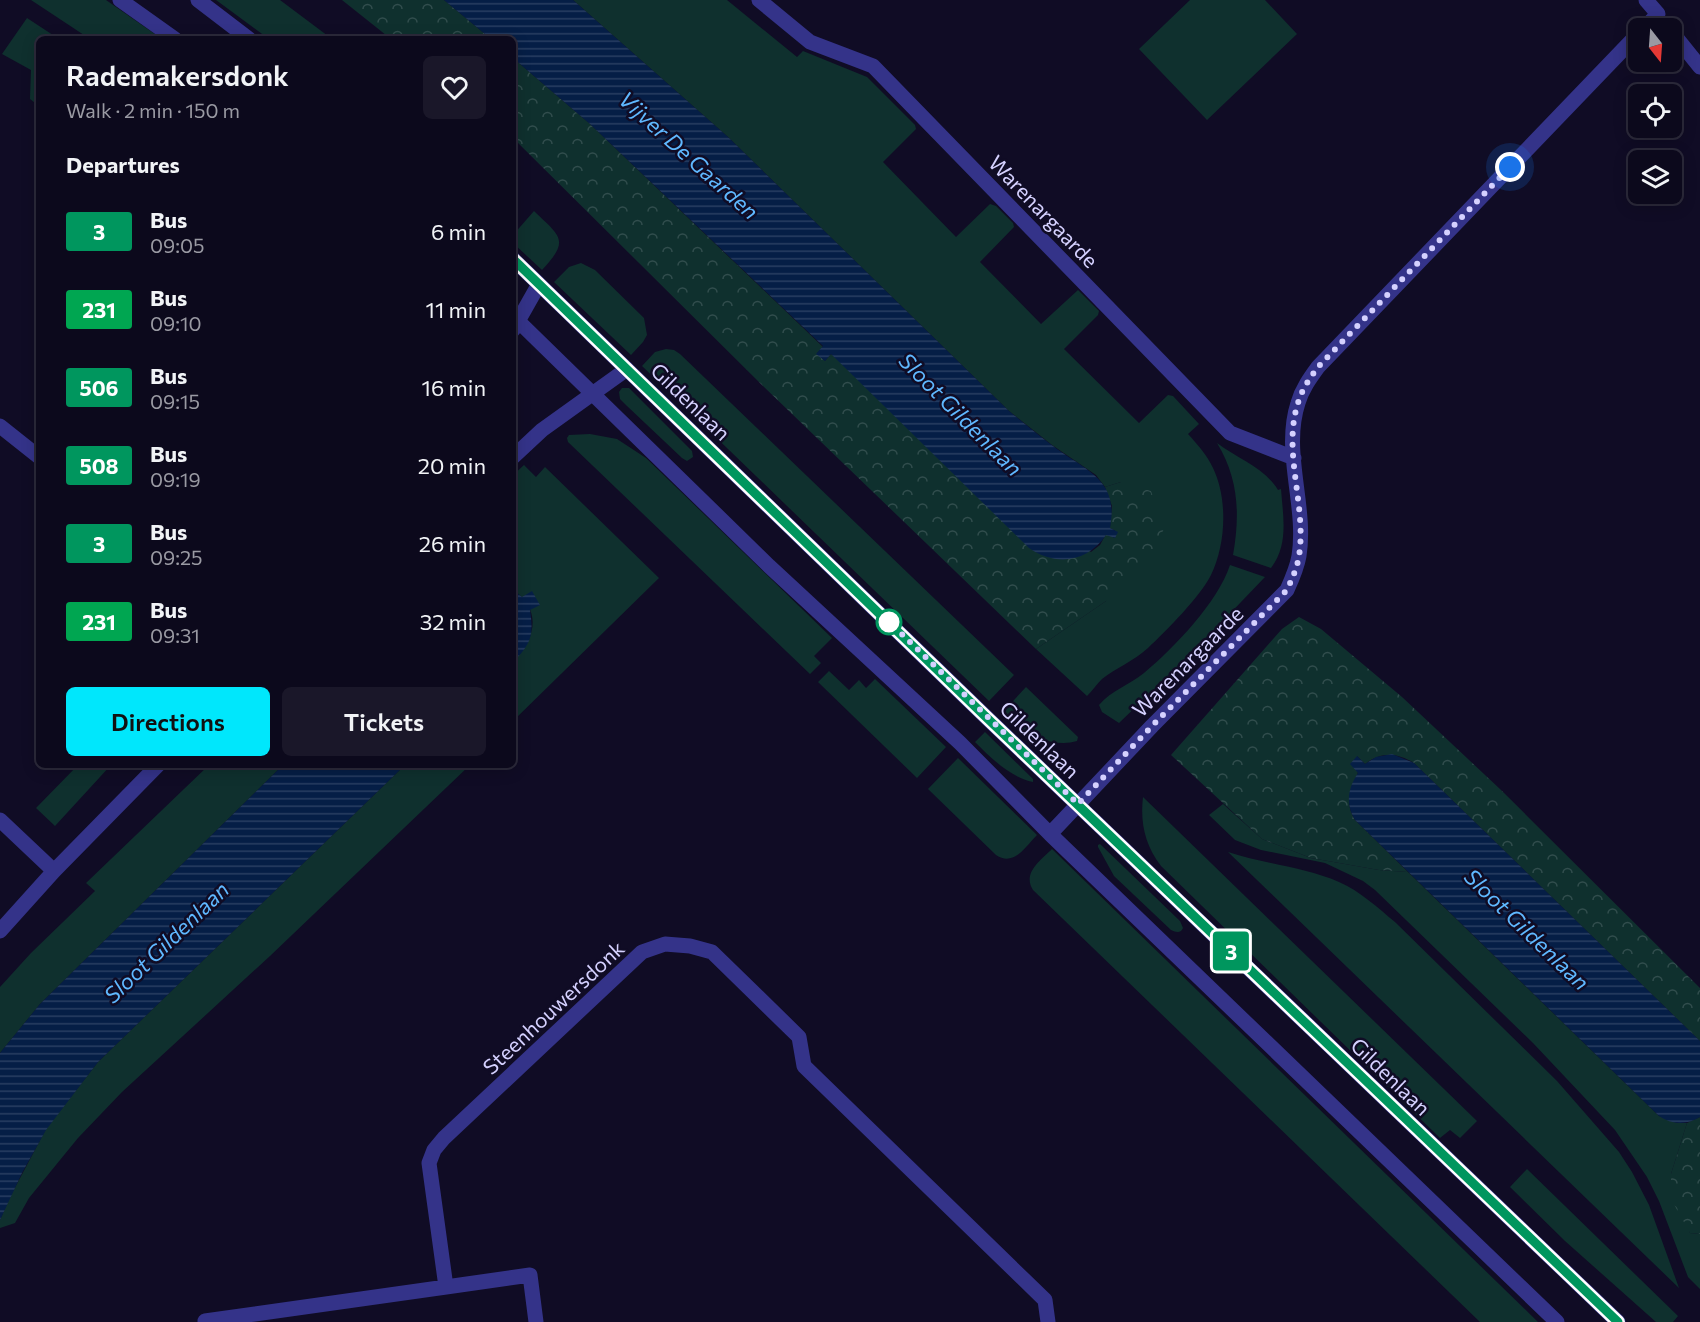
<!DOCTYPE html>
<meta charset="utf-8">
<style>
body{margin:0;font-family:Commissioner,sans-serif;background:#1a1729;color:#f1f3f6;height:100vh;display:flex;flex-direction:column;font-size:22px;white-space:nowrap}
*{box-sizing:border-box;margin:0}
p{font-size:20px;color:#9a9aa3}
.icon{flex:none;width:33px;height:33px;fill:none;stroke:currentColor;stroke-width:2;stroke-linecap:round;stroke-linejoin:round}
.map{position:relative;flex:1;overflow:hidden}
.drawer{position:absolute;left:36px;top:36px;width:480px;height:732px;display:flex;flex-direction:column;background:#0c091c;border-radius:9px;box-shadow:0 3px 15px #0003,0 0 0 2px #2c2a3b}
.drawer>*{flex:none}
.badge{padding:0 12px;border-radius:4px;font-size:21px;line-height:39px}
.needle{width:39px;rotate:163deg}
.buttons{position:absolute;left:1628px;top:18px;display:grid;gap:12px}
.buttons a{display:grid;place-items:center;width:54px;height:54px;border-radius:9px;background:#0c091c;box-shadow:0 3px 15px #0003,0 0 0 2px #2c2a3b;font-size:30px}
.you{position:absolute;width:30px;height:30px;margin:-15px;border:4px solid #fff;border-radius:50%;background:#1a73e8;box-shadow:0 0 0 9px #1a73e833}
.map>.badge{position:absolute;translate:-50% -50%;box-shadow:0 0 0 3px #fff}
h2{padding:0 30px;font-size:22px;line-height:54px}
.round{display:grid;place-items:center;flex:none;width:63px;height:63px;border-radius:9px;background:#1a1729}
.summary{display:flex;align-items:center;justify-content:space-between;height:102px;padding:0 30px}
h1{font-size:28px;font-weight:600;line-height:45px}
.action{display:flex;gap:12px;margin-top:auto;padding:12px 30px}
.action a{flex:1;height:69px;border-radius:9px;background:#00e7fc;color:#111;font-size:24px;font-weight:600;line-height:69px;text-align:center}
.action a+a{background:#1a1729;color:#f1f3f6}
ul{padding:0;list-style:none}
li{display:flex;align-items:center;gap:18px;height:78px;padding:0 30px}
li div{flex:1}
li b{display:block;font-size:22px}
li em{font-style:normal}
li .badge{min-width:66px;font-weight:700;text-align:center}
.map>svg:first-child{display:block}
.grass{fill:#0f302e}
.forest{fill:url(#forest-crowns)}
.water{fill:url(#water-rules)}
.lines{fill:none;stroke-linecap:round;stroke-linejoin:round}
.minor{stroke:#343389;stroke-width:15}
.line-casing{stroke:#fff;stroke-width:14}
.line{stroke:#00965e;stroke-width:9}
.walk{stroke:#d5d1ff;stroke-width:6;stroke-dasharray:0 10.8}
.stop-dot{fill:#fff;stroke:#00965e;stroke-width:3}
.labels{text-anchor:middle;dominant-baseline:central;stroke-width:5;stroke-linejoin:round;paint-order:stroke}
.street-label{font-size:21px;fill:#d5d1ff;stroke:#100c25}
.water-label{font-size:22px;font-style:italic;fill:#5fb8ff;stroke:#100c25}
</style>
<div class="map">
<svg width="1700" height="1322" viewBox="0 0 1700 1322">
<defs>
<pattern id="forest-crowns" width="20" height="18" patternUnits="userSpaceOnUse" patternTransform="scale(1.5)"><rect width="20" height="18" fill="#0f302e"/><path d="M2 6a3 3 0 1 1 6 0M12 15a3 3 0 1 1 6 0" fill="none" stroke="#314d4d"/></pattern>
<pattern id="water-rules" width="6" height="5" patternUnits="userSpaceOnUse" patternTransform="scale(1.5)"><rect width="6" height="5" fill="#051e46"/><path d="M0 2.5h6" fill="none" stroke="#293e62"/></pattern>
</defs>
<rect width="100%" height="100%" fill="#100c25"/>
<!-- grass -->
<path class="grass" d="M 31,0 L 106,0 L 162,39 L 90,39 Z
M 216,0 L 280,0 L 332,39 L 269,39 Z
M 573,0 L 727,0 L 797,57 L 803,51 L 867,77 L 915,125 L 916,129 L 883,162 L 956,237 L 990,204 L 996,206 L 1013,223 L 1014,227 L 980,262 L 1041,324 L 1078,290 L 1099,311 L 1098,315 L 1064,349 L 1139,423 L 1168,395 L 1173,396 L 1199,424 L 1188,434 C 1198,445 1207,455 1213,468 C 1228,499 1226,544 1211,575 C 1200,597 1166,631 1148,648 C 1134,661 1116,668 1102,679 C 1097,684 1092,691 1087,696 L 1036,649 L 1106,601 L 1121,482 L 1105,487 L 1096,475 L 1052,445 L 1009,411 L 728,137 Z
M 1190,0 L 1265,0 L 1297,34 L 1207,120 L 1139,49 Z
M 27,18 L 59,39 L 39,39 L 39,106 L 30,99 L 31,70 L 2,54 Z
M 534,211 C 561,237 570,240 542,270 L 513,243 L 513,235 Z
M 581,263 L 595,270 L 644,318 L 647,335 L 643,342 L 631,355 L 554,282 L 569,267 Z
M 666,349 L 674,350 L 680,354 L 1014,675 L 989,701 L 642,366 L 655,352 Z
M 622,388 L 629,388 L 692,451 L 693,457 L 687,461 L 682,458 L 627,406 L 620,399 L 619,392 Z
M 590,434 L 617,439 L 646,458 L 832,638 L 814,656 L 821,663 L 810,674 L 568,442 L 567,438 L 569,435 Z
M 1217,443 C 1238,459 1264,467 1278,490 L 1281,489 C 1283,516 1289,545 1271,568 L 1233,555 C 1240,515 1239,479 1217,443 Z
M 524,465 L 536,477 L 545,467 L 659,578 L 513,721 L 513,662 C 535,640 543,610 513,590 L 513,475 Z
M 1230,565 L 1265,577 L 1196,649 L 1119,723 L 1102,712 L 1099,705 C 1112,690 1129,685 1144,673 C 1174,648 1218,602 1230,565 Z
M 829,671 L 849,690 L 859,680 L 866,688 L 875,679 L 946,747 L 917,778 L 818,682 Z
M 1026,687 L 1078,737 L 1077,741 C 1051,749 1020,731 1002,713 Z
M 985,732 L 1033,779 L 1033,782 C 1010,777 991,758 975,742 Z
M 958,758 L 1037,835 C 1025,847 1014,867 996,855 L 928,789 Z
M 78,765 L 111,765 L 55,826 L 36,808 Z
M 209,765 L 283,765 L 40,1004 L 0,1053 L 0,987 L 31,953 L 95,891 L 86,883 Z
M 405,765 L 470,765 L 270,956 L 122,1092 L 78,1138 L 29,1198 L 15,1223 L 0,1228 L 0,1220 L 10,1197 L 46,1129 L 98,1062 Z
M 1143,797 L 1477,1121 L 1460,1138 L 1450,1130 L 1440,1138 L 1161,866 C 1145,845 1140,823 1143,797 Z
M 1223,804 L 1262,839 L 1311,858 L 1379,870 L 1408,872 L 1659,1116 L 1677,1123 L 1687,1123 L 1671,1174 L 1690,1233 L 1700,1234 L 1700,1289 L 1688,1277 L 1659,1201 L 1647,1177 L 1615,1130 L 1533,1043 L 1375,890 L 1363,881 L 1325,863 L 1261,850 L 1235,840 L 1209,815 Z
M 1100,844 L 1180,921 L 1183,928 C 1180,934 1176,932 1171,930 L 1114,876 L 1098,847 L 1098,845 Z
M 1052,849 L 1538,1322 L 1480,1322 L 1033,890 C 1022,873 1041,860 1052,849 Z
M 1228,852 C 1264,864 1304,867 1339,882 C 1360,891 1378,908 1395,922 L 1557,1081 L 1619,1152 L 1632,1172 L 1649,1205 L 1679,1288 Z
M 1527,1169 L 1678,1316 L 1673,1322 L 1656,1322 L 1565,1241 L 1510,1187 Z"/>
<!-- forest -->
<path class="forest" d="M 342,0 L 444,0 L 491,39 L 391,39 Z
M 513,58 L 590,124 L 823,347 L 817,353 L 825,361 L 831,354 L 1091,552 L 1100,545 L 1106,534 L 1115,538 L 1118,532 L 1110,528 L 1112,506 L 1105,487 L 1121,482 L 1151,491 L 1164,529 L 1150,555 L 1106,601 L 1036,649 L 763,386 L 513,138 Z
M 1299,617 L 1321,629 L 1402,697 L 1501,790 L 1700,988 L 1700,1041 L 1414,763 C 1397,753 1382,751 1365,764 L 1357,756 C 1358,761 1358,767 1358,771 C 1355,792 1342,798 1355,820 L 1408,872 L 1379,870 L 1311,858 L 1262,839 L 1171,755 L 1282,629 Z
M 1700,1117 L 1700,1234 L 1690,1233 L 1671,1199 L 1671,1174 L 1687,1123 Z"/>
<!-- water -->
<path class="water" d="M 444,0 L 573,0 L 728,137 L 1009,411 C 1025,424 1041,437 1057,449 C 1089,472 1119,481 1110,528 L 1118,532 L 1115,538 L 1106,535 C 1088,562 1056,567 1029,548 L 831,354 L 825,361 L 816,354 L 823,346 L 590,124 L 513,58 L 513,39 L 491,39 Z
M 513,590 L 522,597 L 532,591 L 540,605 L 530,610 C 534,635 531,644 513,662 Z
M 1392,754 L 1414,763 L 1700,1041 L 1700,1117 C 1687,1125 1672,1125 1659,1116 L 1355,820 C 1345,804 1348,788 1358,773 L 1350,764 L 1357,756 L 1365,764 L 1376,757 Z
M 283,765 L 405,765 L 98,1062 L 46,1130 L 22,1173 L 0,1220 L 0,1053 L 40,1004 Z"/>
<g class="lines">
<!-- minor -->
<path class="minor" d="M 120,0 L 175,39
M 198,0 L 249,39
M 759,0 L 810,42 L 873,66 L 1230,433 L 1294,458
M 1644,28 L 1658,14 L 1646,0
M 1671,31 L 1700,67
M 513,259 L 986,717 L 1618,1322
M 513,316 L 769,566 L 960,743 L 1050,834 L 1557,1322
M 513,330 L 539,284
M 0,426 L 39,457
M 513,457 L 542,430 L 627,369
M 0,820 L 54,871
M 1050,834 L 1152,726 L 1287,590 C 1292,579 1297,568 1299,556 C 1307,506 1282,452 1298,403 C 1302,389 1310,378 1318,367 L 1638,34
M 0,931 L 54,871 L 158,765
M 205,1321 L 446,1287
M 536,1322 L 530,1275 L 446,1287 L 429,1163 L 434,1150 L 444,1138 L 642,952 L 665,944 L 690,946 L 712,952 L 799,1037 L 804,1066 L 1045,1300 L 1048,1322"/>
</g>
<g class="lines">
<!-- line casing -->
<g class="line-casing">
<path id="line" d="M 513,259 L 986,717 L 1618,1322"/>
</g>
<!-- line -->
<use href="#line" class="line"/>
<!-- walk -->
<path class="walk" d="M 889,622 L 884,617 L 1078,804 L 1152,726 L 1287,590 C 1292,579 1297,568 1299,556 C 1307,506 1282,452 1298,403 C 1302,389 1310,378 1318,367 L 1510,167"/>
</g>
<!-- markers -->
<circle class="stop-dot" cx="889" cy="622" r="12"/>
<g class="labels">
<!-- street labels -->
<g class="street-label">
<text transform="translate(1044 211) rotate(46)">Warenargaarde</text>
<text transform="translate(691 401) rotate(44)">Gildenlaan</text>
<text transform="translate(1187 661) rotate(-45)">Warenargaarde</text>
<text transform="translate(1040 739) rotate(44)">Gildenlaan</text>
<text transform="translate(553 1007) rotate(-43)">Steenhouwersdonk</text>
<text transform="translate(1391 1076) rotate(44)">Gildenlaan</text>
</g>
<!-- water labels -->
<g class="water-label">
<text transform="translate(689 155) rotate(42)">Vijver De Gaarden</text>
<text transform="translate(961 414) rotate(45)">Sloot Gildenlaan</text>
<text transform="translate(1527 929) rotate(44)">Sloot Gildenlaan</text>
<text transform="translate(166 942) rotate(-44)">Sloot Gildenlaan</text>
</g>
</g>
</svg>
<div class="buttons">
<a><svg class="needle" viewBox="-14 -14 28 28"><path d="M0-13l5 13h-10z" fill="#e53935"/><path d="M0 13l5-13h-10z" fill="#9a9aa3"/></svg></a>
<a><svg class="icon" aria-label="locate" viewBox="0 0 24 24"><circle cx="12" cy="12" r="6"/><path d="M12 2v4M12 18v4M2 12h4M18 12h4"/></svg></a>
<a><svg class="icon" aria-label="layers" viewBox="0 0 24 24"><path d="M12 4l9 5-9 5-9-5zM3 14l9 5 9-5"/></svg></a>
</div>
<div class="you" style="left:1510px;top:167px"></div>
<b class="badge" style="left:1231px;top:951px;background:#00965e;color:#fff">3</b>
<section class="drawer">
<div class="summary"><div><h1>Rademakersdonk</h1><p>Walk · 2 min · 150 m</p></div><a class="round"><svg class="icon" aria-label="heart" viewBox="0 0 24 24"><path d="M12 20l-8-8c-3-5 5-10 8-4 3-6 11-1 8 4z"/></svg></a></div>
<h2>Departures</h2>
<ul>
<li><span class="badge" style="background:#00965e;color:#fff">3</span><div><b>Bus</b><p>09:05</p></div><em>6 min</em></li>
<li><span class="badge" style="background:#00a651;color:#fff">231</span><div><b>Bus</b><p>09:10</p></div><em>11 min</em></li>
<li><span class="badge" style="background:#00965e;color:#fff">506</span><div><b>Bus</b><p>09:15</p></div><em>16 min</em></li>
<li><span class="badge" style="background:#00965e;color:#fff">508</span><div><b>Bus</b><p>09:19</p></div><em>20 min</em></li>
<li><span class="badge" style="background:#00965e;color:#fff">3</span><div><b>Bus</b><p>09:25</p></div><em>26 min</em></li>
<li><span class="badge" style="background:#00a651;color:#fff">231</span><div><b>Bus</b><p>09:31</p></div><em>32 min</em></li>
</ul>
<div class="action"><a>Directions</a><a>Tickets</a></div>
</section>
</div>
